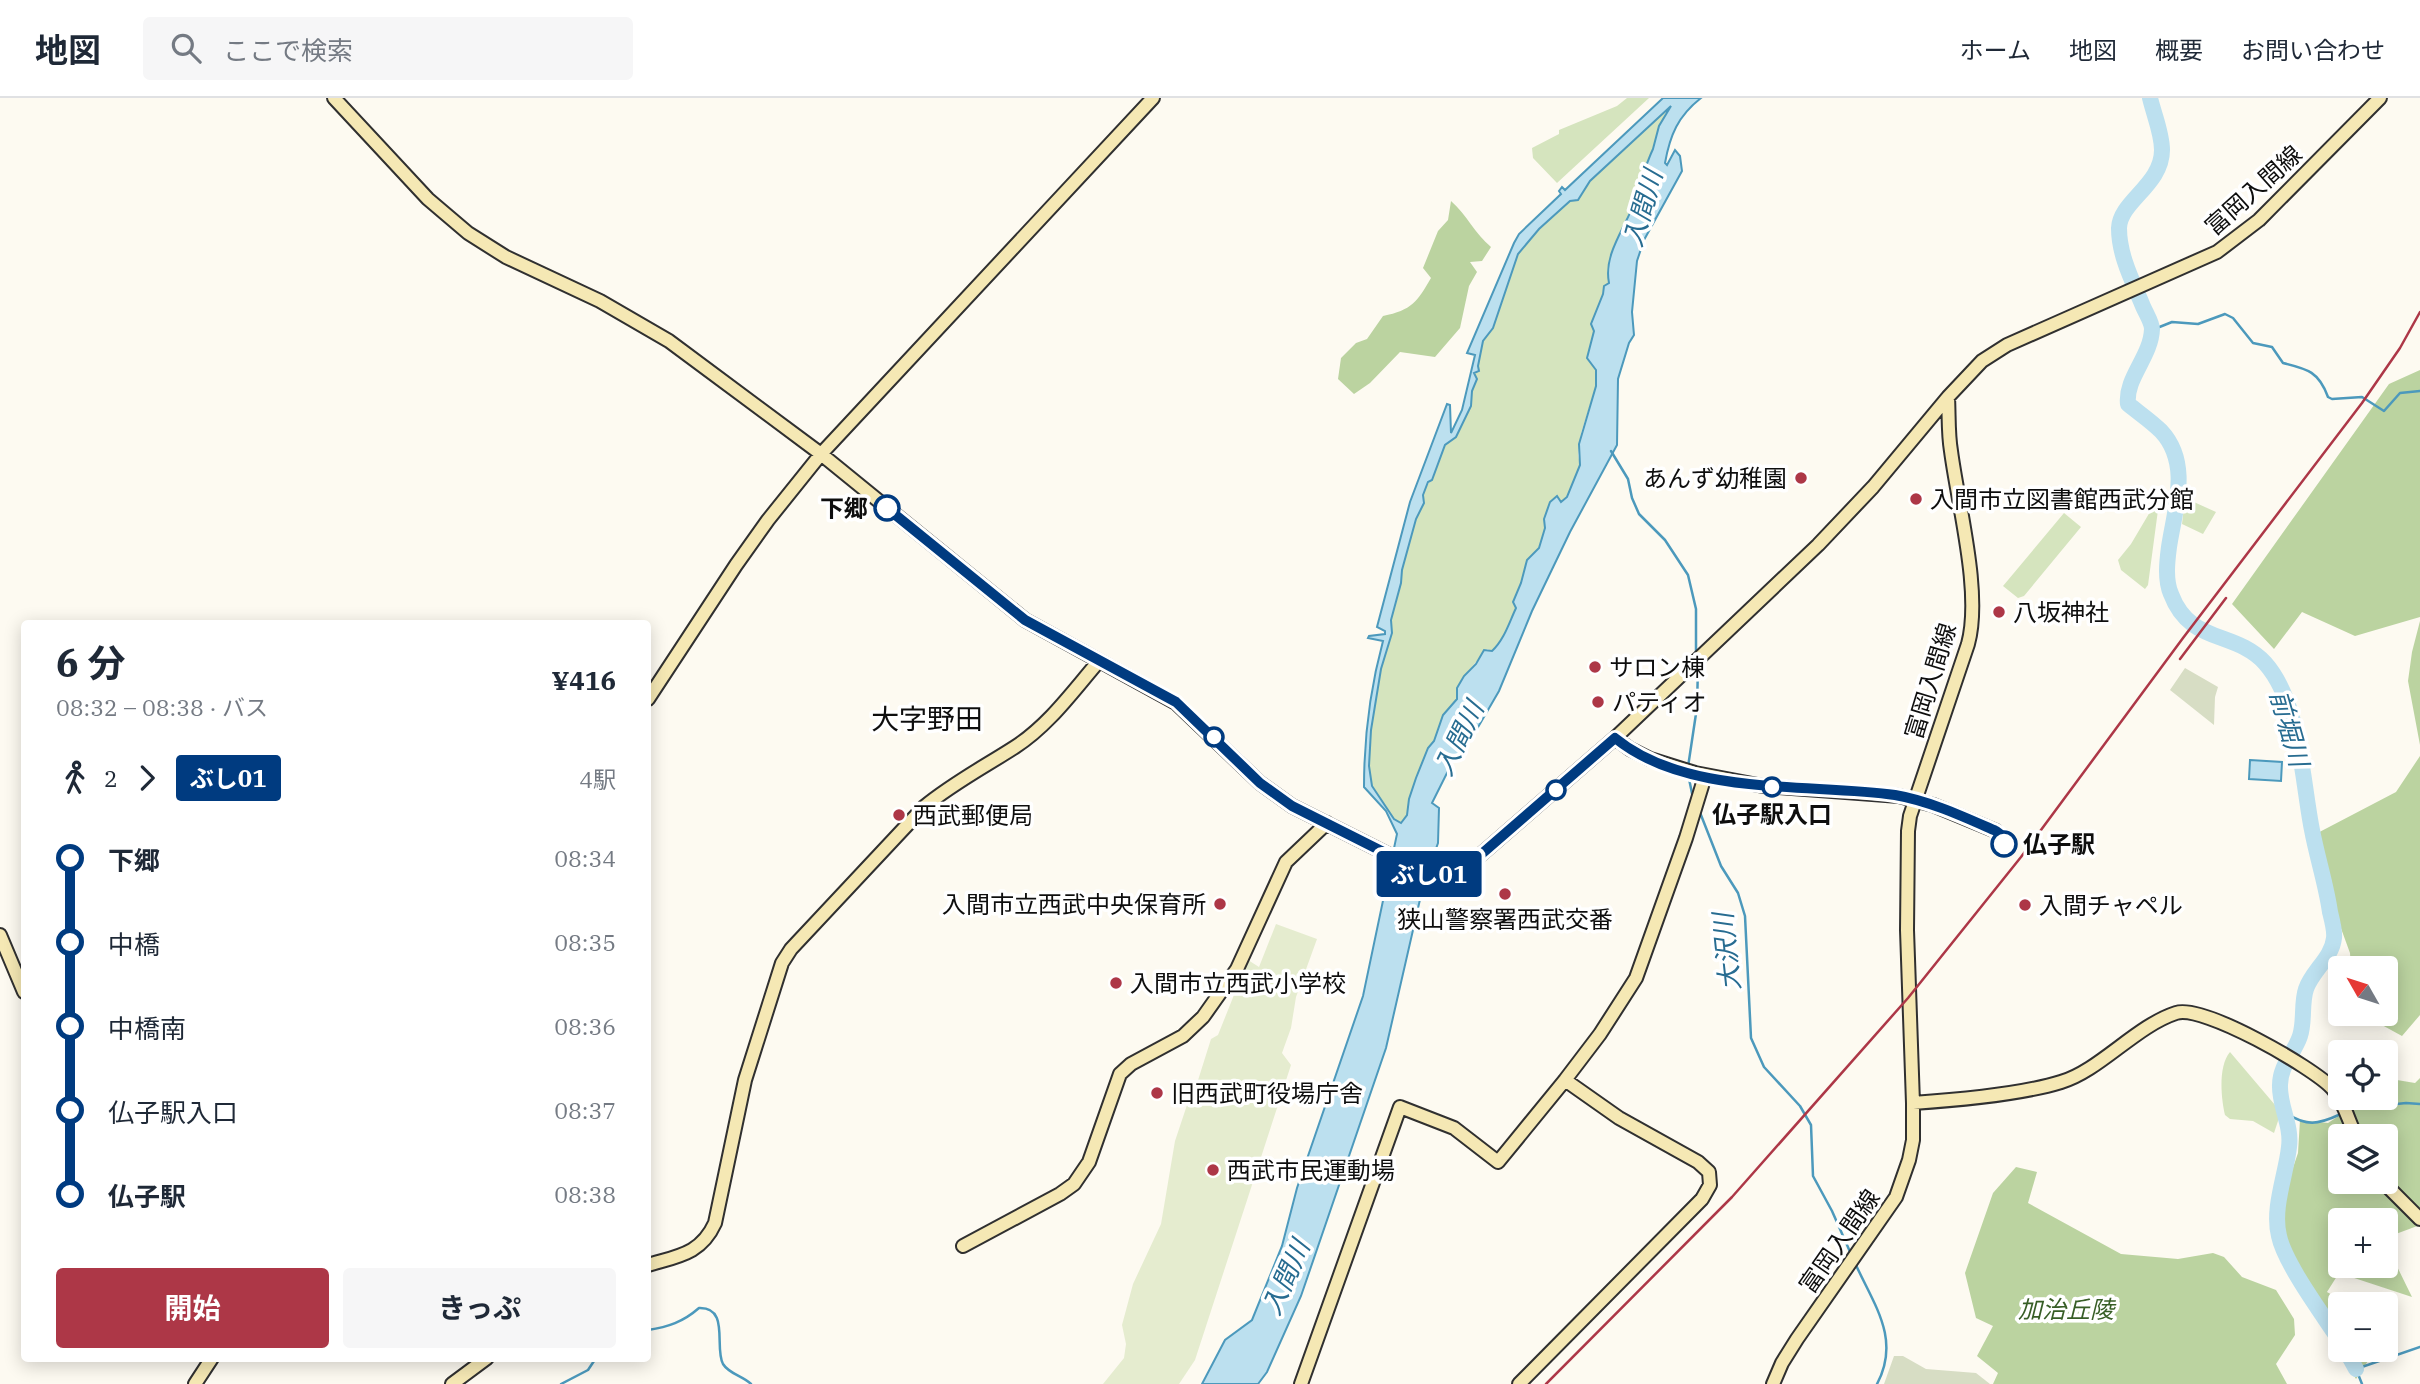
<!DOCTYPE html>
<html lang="ja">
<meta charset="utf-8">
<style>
body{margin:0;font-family:"IBM Plex Serif","Noto Sans JP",serif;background:#f6f6f7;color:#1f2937;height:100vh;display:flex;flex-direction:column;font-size:26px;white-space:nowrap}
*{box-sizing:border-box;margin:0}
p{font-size:23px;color:#747a83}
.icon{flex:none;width:38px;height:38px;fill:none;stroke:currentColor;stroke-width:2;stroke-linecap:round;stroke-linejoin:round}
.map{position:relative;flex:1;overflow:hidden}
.details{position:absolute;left:21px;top:522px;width:630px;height:742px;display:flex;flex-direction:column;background:#fff;border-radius:7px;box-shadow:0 4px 18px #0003}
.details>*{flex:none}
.badge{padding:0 14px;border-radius:5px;font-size:24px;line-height:46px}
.needle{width:46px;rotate:309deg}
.fabs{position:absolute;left:2328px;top:858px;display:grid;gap:14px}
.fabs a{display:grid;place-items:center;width:70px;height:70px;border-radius:7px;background:#fff;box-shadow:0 4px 18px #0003;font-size:35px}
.map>.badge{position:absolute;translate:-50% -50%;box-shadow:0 0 0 4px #fff}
.legs{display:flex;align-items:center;gap:10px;height:77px;padding:0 35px;font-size:23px}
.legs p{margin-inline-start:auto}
.head{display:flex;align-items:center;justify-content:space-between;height:119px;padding:0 35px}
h1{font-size:38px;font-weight:700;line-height:52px}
.button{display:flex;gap:14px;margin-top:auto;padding:14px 35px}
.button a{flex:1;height:80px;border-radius:7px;background:#ad3747;color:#fff;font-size:28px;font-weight:700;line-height:80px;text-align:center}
.button a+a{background:#f6f6f7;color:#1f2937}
ul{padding:0 35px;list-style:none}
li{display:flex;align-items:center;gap:24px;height:84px;font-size:26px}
li i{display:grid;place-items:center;width:10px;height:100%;margin:0 9px;background:currentColor}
li i::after{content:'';width:18px;height:18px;margin:-9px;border:5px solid;border-radius:50%;background:#fff}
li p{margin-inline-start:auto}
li:first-child i{background:linear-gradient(#0000 50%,currentColor 0)}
li:last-child i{background:linear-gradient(currentColor 50%,#0000 0)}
header{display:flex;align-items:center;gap:42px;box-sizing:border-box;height:98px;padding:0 35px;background:#fff;border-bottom:2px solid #e0e1e3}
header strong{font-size:33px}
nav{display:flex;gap:38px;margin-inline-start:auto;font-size:24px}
.search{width:490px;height:63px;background:#f6f6f7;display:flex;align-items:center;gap:18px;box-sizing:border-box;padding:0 24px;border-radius:7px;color:#747a83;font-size:26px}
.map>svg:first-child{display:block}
.green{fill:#d5e4be}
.forest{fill:#bbd3a0;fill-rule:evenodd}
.cemetery{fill:#d7ddc4}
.pitch{fill:#e5eccf}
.water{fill:#bce0ef;stroke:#4c99bc;stroke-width:2;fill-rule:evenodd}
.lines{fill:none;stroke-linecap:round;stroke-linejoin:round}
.stream{stroke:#4c99bc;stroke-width:2.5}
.river{stroke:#bce0ef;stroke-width:16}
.secondary-casing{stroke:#303030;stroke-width:16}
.secondary{stroke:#f5e8b4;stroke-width:12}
.rail{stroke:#ad3747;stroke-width:2.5}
.line-1-casing{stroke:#fff;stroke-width:16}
.line-1{stroke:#003b80;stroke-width:10}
.poi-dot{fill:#ad3747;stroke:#fff;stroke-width:2.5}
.stop-1-dot{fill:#fff;stroke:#003b80;stroke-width:3.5}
.labels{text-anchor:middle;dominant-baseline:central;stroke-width:7;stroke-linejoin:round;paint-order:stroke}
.street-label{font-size:24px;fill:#0e0e0e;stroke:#fff}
.poi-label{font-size:24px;fill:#0e0e0e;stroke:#fff;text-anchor:start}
.stop-label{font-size:24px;font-weight:bold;fill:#0e0e0e;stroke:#fff;text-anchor:end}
.park-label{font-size:24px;font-style:italic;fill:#375e26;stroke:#fff}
.water-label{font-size:26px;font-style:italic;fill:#276c91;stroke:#fff}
.quarter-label{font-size:28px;fill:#0e0e0e;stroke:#fff}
</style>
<header>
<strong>地図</strong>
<div class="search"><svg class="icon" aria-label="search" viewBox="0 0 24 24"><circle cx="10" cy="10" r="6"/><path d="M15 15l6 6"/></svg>ここで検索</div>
<nav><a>ホーム</a><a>地図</a><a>概要</a><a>お問い合わせ</a></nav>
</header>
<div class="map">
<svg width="2420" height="1286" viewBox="0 0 2420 1286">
<rect width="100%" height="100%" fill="#fdfaf1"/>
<!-- green -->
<path class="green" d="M 1627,0 L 1649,0 L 1557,85 L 1533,60 L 1532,50 L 1559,36 L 1559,32 L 1617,8 Z
M 1670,8 L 1659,28 L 1653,51 C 1645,68 1640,86 1635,103 C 1626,129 1603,156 1609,185 L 1604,188 L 1594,231 L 1590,262 L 1596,272 L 1596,288 L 1581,335 L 1578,357 L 1580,367 L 1567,399 L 1561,404 L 1559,402 L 1550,404 L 1544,421 L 1545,430 L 1539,450 L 1527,462 L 1521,485 L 1513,503 L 1516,509 C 1509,525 1504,542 1492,553 L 1487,551 L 1464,578 L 1457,590 L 1457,601 L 1443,617 L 1434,643 L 1428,650 L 1416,680 L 1409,701 L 1407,717 L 1401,725 L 1394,722 L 1372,688 L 1369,668 L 1371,632 L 1381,571 L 1392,535 L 1391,522 L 1401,485 L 1402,472 L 1416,421 C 1425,408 1420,391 1432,382 L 1445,347 L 1456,339 L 1471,308 L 1472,293 L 1477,281 L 1474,275 L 1483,243 L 1493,230 L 1518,156 L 1539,131 L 1570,103 C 1582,102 1583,91 1590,83 Z
M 2160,397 L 2148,487 L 2145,491 L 2121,472 L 2118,462 L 2131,446 Z
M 2185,400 L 2216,414 L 2203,436 L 2182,426 Z
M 2064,415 L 2081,429 L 2024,498 L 2018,500 L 2003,488 Z
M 2230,954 L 2281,1014 L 2274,1035 L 2253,1023 L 2230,1021 L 2225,1017 C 2221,1000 2218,968 2230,954 Z"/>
<!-- forest -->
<path class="forest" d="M 1451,103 C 1467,117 1475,136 1491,149 L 1482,163 L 1470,164 L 1477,174 L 1469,188 L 1460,230 L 1435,259 L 1400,254 L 1370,285 L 1354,296 L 1338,281 L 1341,260 L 1356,245 L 1367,241 L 1383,218 C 1412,212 1417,204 1431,180 L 1423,170 L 1438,133 L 1448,122 Z
M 2420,272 L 2420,519 L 2355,538 L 2302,514 L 2274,551 L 2232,506 L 2389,286 Z
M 2420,523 L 2420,647 L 2408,583 L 2412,554 Z
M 2420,658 L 2420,917 L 2402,938 L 2360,915 L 2385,915 L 2385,870 L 2351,870 L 2350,855 L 2308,740 L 2396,694 Z
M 2385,980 L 2415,985 L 2420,980 L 2420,1127 L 2385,1140 L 2385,1122 L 2340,1122 L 2340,1167 L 2385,1167 L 2385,1144 L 2412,1199 L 2339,1175 L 2327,1194 L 2348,1206 L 2340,1206 L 2340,1251 L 2376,1251 L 2356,1281 L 2288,1169 L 2280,1108 L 2298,1055 L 2300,1022 L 2328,1025 L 2351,1010 L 2347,999 L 2385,999 ZM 2340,1038 L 2385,1038 L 2385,1083 L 2340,1083 Z
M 2016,1069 L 2037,1074 L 2028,1105 L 2121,1156 L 2178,1161 L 2213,1155 L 2224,1159 L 2242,1179 L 2276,1192 L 2294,1221 L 2295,1237 L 2276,1266 L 2287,1286 L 1993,1286 L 1998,1275 L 1977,1258 L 1993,1228 L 1976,1220 L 1965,1175 L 1993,1095 Z"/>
<!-- cemetery -->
<path class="cemetery" d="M 2185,570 L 2218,589 L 2215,599 L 2214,627 L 2170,592 Z
M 1894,1258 L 1903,1258 L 1926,1271 L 1976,1275 L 1990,1286 L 1884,1286 Z"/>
<!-- pitch -->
<path class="pitch" d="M 1276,826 L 1317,841 L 1296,899 L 1291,930 L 1282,955 L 1291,967 L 1195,1262 L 1179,1286 L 1103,1286 L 1124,1260 L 1126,1246 L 1122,1227 L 1133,1186 L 1161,1126 L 1175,1043 L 1188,1004 L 1194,995 L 1211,941 L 1218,937 L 1248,862 L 1259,869 Z"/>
<!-- water -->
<path class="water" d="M 1663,0 L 1701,0 C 1678,18 1670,37 1665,65 L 1667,67 L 1675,52 L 1680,58 L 1682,73 L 1644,142 L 1637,163 L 1632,214 L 1634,237 L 1629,245 L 1618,281 L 1617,347 L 1570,434 L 1532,513 L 1499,593 L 1477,631 L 1453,663 L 1432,705 L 1439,710 L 1438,745 L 1424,784 L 1386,950 L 1301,1198 L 1267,1274 L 1258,1286 L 1202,1286 L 1225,1242 L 1252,1222 L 1282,1148 L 1297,1090 L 1363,898 L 1397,736 L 1386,713 L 1364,689 C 1364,639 1370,591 1383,543 L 1368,540 L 1369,538 L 1385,536 L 1385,533 L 1377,529 L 1410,404 L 1447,306 L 1450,307 L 1451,335 L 1462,312 L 1475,257 L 1467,255 L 1514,145 L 1519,136 L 1561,96 L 1559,93 L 1562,89 L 1565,92 ZM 1671,8 L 1659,28 L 1653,51 C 1645,68 1640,86 1635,103 C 1626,129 1603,156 1609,185 L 1604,188 L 1603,196 L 1591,226 L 1594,233 L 1587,260 L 1596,272 L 1596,288 L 1579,346 L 1580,367 L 1567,399 L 1561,404 L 1557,398 L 1550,404 L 1544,421 L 1545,430 L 1539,450 L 1527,462 L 1521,485 L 1513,504 L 1516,510 C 1509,525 1504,542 1492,553 L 1484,552 L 1476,566 L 1464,578 L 1457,590 L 1457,601 L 1443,617 L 1434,643 L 1428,650 L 1416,680 L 1409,701 L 1407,717 L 1401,725 L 1394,721 L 1372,688 L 1369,668 L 1371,632 L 1381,571 L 1392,535 L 1391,522 L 1401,485 L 1402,472 L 1416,421 L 1424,405 L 1423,397 L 1428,384 L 1432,382 L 1445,347 L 1456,339 L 1471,308 L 1472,293 L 1477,281 L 1474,275 L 1479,273 L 1478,268 L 1483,243 L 1493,230 L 1518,156 L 1539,131 L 1570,103 L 1578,102 L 1590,83 Z
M 2250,662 L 2282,664 L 2281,683 L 2249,681 Z"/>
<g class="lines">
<!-- stream -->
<path class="stream" d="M 2152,232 L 2172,224 L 2198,226 L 2225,216 L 2233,220 L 2253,245 L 2272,249 L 2283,265 C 2308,271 2319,274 2328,299 L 2332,301 L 2362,299 L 2384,313 L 2400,295 L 2420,293
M 1611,353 L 1628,381 L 1632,400 L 1639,416 L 1665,442 L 1688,477 L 1696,511 L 1696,555
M 1688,669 L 1697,609 L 1698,568
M 1688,676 L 1693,700
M 1699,712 L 1721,768 L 1738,795 L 1745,818 L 1751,940 L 1764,969 L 1800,1008 L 1811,1027 L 1813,1078 L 1832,1113 L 1851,1156
M 2350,1011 L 2406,1005 L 2420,1006
M 2284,1014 C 2307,1029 2317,1027 2341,1016
M 1855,1165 C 1874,1207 1901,1241 1877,1286
M 648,1232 C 668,1229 683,1224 699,1210 C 730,1209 714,1249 723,1266 C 729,1276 743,1278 751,1286
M 561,1286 L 588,1272 L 596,1260
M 2362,1286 L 2356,1271 L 2420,1249"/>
<!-- river -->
<path class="river" d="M 2150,0 C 2154,17 2162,35 2162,52 C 2162,87 2120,103 2119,130 C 2119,157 2132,182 2142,206 C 2145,214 2152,224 2152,231 C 2151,259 2125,280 2128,306 C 2139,315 2151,323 2161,333 C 2191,365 2175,410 2169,449 C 2167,464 2165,482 2171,496 C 2190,547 2235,532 2265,565 C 2300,604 2302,682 2312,732 C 2317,759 2326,786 2330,814 C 2332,822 2335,833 2334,840 C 2332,860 2312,873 2306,891 C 2301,906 2305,923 2300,938 C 2294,956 2280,967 2280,987 C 2279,1008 2292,1027 2289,1049 C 2286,1077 2272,1110 2279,1138 C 2285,1166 2323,1217 2340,1243
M 2345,1251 L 2356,1271"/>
<!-- secondary casing -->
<g class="secondary-casing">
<path id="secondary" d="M 334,0 L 428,101 L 468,135 L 506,159 L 600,203 L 669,243 L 821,356 L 1025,522 L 1176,605 L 1260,685 L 1292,708 L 1447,786 L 1615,640 L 1818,447 L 1873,389 L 1948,299
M 648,601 L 736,467 L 768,422 L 821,356 L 1153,0
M 1615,640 L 1630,651 L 1650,661 L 1695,675 L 1763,688 L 1899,698 L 1933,707 L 1996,733
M 0,837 L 24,894
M 1913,1005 C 1957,1002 2019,997 2061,984 C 2099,973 2136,928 2176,915 C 2203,906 2312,969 2332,990 C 2344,1003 2348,1022 2356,1038
M 2382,1083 L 2420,1121
M 963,1148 L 1060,1096 L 1074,1086 L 1089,1064 L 1120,976 L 1131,966 L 1183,938 L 1203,919 L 1237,871 L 1286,764 L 1327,725
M 648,1167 C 678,1158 701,1156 715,1125 L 745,982 L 782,865 L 791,851 L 924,709 C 953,685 984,669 1015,649 C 1049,627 1073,593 1099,563
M 195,1286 L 212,1260
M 452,1286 L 487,1260
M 1301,1286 L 1400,1009 L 1454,1030 L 1498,1064 L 1565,982 L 1600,936 L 1636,880 L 1686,740 L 1705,678
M 1519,1286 L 1702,1101 L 1710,1087 L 1709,1074 L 1698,1064 L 1619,1020 L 1565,982
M 1773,1286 L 1782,1265 L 1797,1241 L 1896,1099 L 1909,1062 L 1913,1042 L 1913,1005 L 1907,832 L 1908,733 L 1910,718 L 1968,546 C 1982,495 1958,407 1951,353 C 1948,336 1949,317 1948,299 L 1982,263 L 2007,247 L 2217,154 L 2259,122 L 2380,0"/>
</g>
<!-- secondary -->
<use href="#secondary" class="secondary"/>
<!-- rail -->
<path class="rail" d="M 2180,561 L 2226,500
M 1546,1286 L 1732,1099 L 1908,900 L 2021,759 L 2183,540 L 2362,305 L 2400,250 L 2420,214"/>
</g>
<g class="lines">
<!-- line-1 casing -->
<g class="line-1-casing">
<path id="line-1" d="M 887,410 L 1025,522 L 1176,604 L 1260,685 L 1292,708 L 1447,786 L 1615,640 C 1687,699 1809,685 1895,697 C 1930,703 1964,719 1996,733 L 2000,736 L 1998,741 L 2004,746"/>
</g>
<!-- line-1 -->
<use href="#line-1" class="line-1"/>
</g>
<!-- markers -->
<g class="poi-dot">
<circle cx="1801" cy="380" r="7"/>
<circle cx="1916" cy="401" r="7"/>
<circle cx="1999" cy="514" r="7"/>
<circle cx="1595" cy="569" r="7"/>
<circle cx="1598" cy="604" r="7"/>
<circle cx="899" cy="717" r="7"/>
<circle cx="1505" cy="796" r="7"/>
<circle cx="1220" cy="806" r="7"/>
<circle cx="2025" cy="807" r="7"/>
<circle cx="1116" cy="885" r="7"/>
<circle cx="1157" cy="995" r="7"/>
<circle cx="1213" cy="1072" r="7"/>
</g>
<g class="stop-1-dot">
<circle cx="887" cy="410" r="12"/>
<circle cx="1214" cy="639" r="9"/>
<circle cx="1772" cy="689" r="9"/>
<circle cx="1556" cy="692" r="9"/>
<circle cx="2004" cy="746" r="12"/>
</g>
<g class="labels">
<!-- street labels -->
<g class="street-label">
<text transform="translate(2253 92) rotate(-42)">富岡入間線</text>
<text transform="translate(1930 583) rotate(-73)">富岡入間線</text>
<text transform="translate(1839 1143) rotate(-55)">富岡入間線</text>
</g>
<!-- poi labels -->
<g class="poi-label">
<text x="1787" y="380" text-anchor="end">あんず幼稚園</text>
<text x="1930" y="401">入間市立図書館西武分館</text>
<text x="2013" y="514">八坂神社</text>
<text x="1609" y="569">サロン棟</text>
<text x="1612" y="604">パティオ</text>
<text x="913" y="717">西武郵便局</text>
<text x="1206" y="806" text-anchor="end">入間市立西武中央保育所</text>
<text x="2039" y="807">入間チャペル</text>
<text x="1505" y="821" text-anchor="middle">狭山警察署西武交番</text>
<text x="1130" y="885">入間市立西武小学校</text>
<text x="1171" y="995">旧西武町役場庁舎</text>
<text x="1227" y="1072">西武市民運動場</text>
</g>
<!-- stop labels -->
<g class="stop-label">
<text x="868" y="410">下郷</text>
<text x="1772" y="716" text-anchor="middle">仏子駅入口</text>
<text x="2023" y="746" text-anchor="start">仏子駅</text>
</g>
<!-- park labels -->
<g class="park-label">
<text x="2066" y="1211">加治丘陵</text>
</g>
<!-- water labels -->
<g class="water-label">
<text transform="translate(1642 110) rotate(-74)">入間川</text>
<text transform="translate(2290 630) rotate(74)">前堀川</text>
<text transform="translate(1458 640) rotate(-64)">入間川</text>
<text transform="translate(1726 854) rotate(-96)">大沢川</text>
<text transform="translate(1285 1179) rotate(-66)">入間川</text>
</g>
<!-- quarter labels -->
<g class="quarter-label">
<text x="927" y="620">大字野田</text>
</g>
</g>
</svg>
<div class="fabs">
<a><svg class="needle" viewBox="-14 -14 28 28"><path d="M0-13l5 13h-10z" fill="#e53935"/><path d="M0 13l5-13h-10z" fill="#747a83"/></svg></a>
<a><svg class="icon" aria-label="locate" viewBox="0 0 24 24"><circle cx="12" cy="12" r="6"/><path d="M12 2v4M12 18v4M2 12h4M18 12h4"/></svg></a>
<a><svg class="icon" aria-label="layers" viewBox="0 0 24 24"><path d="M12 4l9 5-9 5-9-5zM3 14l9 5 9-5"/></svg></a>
<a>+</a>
<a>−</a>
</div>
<b class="badge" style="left:1429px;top:776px;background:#003b80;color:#fff">ぶし01</b>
<section class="details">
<div class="head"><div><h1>6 分</h1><p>08:32 – 08:38 · バス</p></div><b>¥416</b></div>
<div class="legs"><svg class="icon" aria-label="walk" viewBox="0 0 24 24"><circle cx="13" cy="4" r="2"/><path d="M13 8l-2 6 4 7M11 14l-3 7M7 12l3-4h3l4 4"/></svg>2<svg class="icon" aria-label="forward" viewBox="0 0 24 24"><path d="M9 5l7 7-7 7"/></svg><b class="badge" style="background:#003b80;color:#fff">ぶし01</b><p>4駅</p></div>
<ul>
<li><i style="color:#003b80"></i><b>下郷</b><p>08:34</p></li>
<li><i style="color:#003b80"></i><span>中橋</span><p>08:35</p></li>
<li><i style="color:#003b80"></i><span>中橋南</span><p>08:36</p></li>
<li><i style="color:#003b80"></i><span>仏子駅入口</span><p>08:37</p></li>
<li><i style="color:#003b80"></i><b>仏子駅</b><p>08:38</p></li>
</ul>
<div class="button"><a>開始</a><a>きっぷ</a></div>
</section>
</div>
